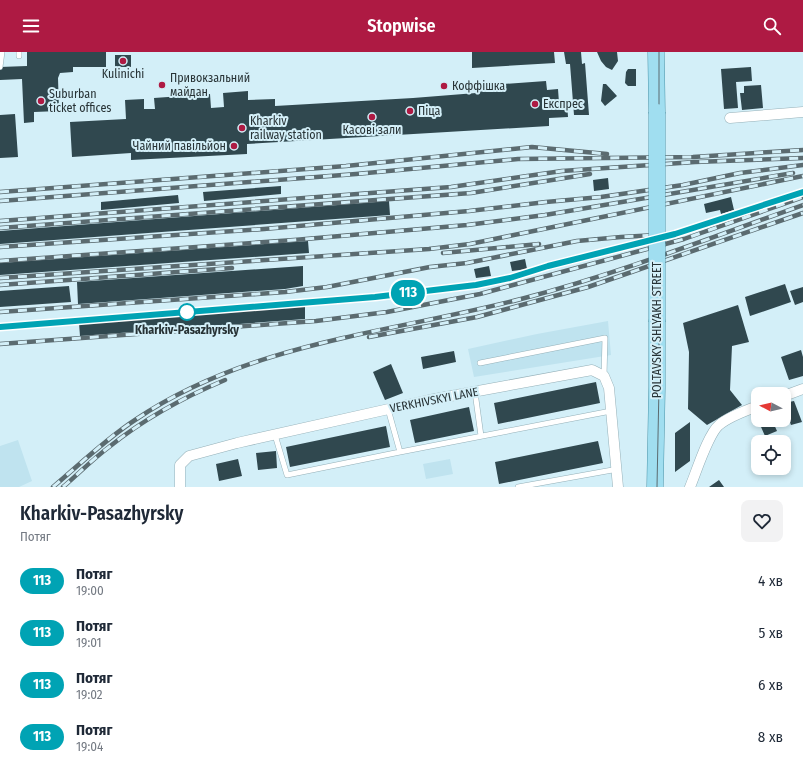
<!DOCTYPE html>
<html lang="uk">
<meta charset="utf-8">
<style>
body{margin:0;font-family:"Fira Sans Condensed",sans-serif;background:#f2f2f3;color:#1f2937;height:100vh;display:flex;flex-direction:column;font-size:15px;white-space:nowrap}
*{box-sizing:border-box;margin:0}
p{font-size:13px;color:#747a83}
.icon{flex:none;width:22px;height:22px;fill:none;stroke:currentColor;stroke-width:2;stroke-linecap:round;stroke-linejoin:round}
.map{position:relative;height:435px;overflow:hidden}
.details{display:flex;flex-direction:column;background:#fff;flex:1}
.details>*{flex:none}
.badge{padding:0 8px;border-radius:13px;font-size:14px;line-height:26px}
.needle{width:26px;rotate:277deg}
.fabs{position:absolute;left:751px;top:335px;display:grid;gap:8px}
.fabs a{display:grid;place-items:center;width:40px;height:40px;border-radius:8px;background:#fff;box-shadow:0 2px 6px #0003;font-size:20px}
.map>.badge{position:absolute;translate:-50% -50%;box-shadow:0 0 0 2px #fff}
.round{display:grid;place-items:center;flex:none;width:42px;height:42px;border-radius:8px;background:#f2f2f3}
.head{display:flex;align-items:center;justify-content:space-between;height:68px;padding:0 20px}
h1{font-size:19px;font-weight:600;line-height:30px}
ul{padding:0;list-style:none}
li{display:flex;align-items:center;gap:12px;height:52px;padding:0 20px}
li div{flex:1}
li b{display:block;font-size:15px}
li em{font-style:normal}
li .badge{min-width:44px;font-weight:700;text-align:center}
header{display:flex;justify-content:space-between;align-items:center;height:52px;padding:0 20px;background:#ae1a43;color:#fff;font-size:18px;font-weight:600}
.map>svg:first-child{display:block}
.built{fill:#bfe3ef}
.building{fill:#30484f}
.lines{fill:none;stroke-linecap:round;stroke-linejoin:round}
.service-casing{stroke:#95b0b8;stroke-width:6}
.minor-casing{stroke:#95b0b8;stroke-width:11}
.primary-casing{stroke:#4c94a8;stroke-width:17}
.service{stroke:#fff;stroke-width:5}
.minor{stroke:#fff;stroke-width:10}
.primary{stroke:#a0def0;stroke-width:16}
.tram{stroke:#5b6b70;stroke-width:1}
.rail-casing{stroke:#5b6b70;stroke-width:4.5}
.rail{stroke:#d3eff8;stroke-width:3;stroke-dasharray:9;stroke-linecap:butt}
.primary-bridge-casing{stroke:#4c94a8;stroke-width:17;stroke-linecap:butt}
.primary-bridge{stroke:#a0def0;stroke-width:16}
.line-casing{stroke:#fff;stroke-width:9}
.line{stroke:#00a3b4;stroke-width:6}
.poi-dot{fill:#ae1a43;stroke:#d3eff8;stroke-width:1.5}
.stop-dot{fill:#fff;stroke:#00a3b4;stroke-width:2}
.labels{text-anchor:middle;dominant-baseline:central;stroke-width:4;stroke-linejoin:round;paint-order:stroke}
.poi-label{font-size:12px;fill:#273235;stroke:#d3eff8;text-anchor:start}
.stop-label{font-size:12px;font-weight:bold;fill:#273235;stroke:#d3eff8}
.street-label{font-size:12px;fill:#273235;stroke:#d3eff8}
</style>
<header><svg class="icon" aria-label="menu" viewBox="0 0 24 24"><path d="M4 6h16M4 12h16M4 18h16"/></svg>Stopwise<svg class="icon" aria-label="search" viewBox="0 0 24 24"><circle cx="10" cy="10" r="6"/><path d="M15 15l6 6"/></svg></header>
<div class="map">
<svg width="803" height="435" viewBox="0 0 803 435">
<rect width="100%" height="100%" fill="#d3eff8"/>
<!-- built -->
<path class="built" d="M 608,269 L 611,303 L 474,325 L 468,297 L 537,282 Z
M 18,388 L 32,429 L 19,435 L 0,435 L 0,394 Z
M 450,407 L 453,422 L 426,427 L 423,412 Z"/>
<!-- building -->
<path class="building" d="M 27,0 L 106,0 L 106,15 L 73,15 L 73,20 L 60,21 L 58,26 L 59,59 L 34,60 L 34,70 L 24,71 L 22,27 L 0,28 L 0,15 L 27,14 Z
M 472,0 L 554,0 L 555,11 L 472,16 Z
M 564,0 L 581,0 L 582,12 L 585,11 L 589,63 L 574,63 L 570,12 L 566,12 Z
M 597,0 L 617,0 L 618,9 L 612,18 L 606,15 L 601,9 Z
M 115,3 L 131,3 L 131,15 L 115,15 Z
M 751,15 L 752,29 L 736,30 L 738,56 L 724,57 L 721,17 Z
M 628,17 L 636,17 L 636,34 L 628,34 L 625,31 L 626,20 Z
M 546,29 L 547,38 L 558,37 L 559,51 L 567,50 L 568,65 L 549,66 L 549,74 L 247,92 L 247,102 L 131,108 L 131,101 L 72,105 L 70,70 L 126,67 L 125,48 L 144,47 L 144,57 L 155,57 L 154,46 L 210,42 L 211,56 L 224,55 L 223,41 L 248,39 L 248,48 L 275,47 L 275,54 L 413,46 L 476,41 L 475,34 Z
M 603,32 L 606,32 L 617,44 L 605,54 L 601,49 Z
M 761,33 L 763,56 L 742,58 L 740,41 L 744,41 L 744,34 Z
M 15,62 L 18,105 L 0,106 L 0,63 Z
M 608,126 L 609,137 L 594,139 L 593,128 Z
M 281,134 L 281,142 L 204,149 L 203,140 Z
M 178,143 L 179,151 L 101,158 L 101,150 Z
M 731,145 L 734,158 L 721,162 L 720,158 L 706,161 L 704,152 Z
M 389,149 L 390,163 L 0,192 L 0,179 Z
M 308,189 L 309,201 L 0,223 L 0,211 Z
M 525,207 L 527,217 L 512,219 L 510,210 Z
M 303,214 L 303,234 L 285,237 L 78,252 L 77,230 Z
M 489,214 L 491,224 L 476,226 L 474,217 Z
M 785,232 L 791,250 L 750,264 L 745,245 Z
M 69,234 L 71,250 L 0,255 L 0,239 Z
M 803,235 L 803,250 L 795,253 L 790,239 Z
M 738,253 L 749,290 L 732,294 L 730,338 L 742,353 L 707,373 L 688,357 L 689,300 L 683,271 Z
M 305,254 L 305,267 L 80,284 L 79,271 Z
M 801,298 L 803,305 L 803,324 L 789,328 L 781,305 Z
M 454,299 L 456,310 L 423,317 L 421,305 Z
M 391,312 L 403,341 L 385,348 L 373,320 Z
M 596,330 L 600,351 L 498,372 L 494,351 Z
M 794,349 L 802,370 L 791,373 L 788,365 L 784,366 L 784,351 Z
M 469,355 L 474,379 L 415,391 L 410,368 Z
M 758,368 L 772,368 L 777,379 L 765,384 Z
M 690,370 L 690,409 L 675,420 L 675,381 Z
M 386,374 L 390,395 L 290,415 L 286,395 Z
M 598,389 L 603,411 L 499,432 L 495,410 Z
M 276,399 L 277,416 L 258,418 L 256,401 Z
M 238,407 L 242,424 L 219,429 L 216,412 Z
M 719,428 L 724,435 L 709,435 Z"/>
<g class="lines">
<!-- service casing -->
<g class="service-casing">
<path id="service" d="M 19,4 L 19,0
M 0,15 L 2,0
M 480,311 L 605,286 L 604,324
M 475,340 L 481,384
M 388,357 L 400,400
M 275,383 L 287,423 L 400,400 L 611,359
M 518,435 L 618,417"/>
</g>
<!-- minor casing -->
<g class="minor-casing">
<path id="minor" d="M 730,66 L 803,60
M 784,344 L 803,337
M 180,435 L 180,413 L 189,404 L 237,391 L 429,348 L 592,318 L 604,324 L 609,336 L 618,435
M 690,435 C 696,421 708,382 719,373 C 728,365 747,358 758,354"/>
</g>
<!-- primary casing -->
<g class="primary-casing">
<path id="primary" d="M 656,0 L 657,60
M 655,435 L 657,335 L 657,270"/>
</g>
<!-- service -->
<use href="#service" class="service"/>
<!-- minor -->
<use href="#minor" class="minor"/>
<!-- primary -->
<use href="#primary" class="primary"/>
<!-- tram -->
<path class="tram" d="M 657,435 L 659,334 L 659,0"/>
<!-- rail casing -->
<g class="rail-casing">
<path id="rail" d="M 0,140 L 346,114 L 532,95 L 607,102
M 0,149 L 356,122 L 518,107 L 693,105 L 803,98
M 0,169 L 451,135 L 562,119 L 695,110 L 803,106
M 0,176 L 471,141 L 590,122
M 0,195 L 264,177 L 469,159 L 546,150 L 601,145 L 683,133 L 740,121 L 803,113
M 443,201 L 539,192
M 0,209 L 294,188 L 467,173 L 545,163 L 793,121
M 0,226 L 429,197 L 470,192 L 509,184 L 803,124
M 0,233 L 232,216
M 0,260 L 285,240 L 327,235 L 430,215 L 467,211 L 577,189 L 621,185 L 657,183
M 0,275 L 375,245 L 476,233 L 510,226 L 548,214 L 675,182 L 714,170
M 369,285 L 477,265 L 588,235 L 803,161
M 0,292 L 316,269 L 387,260 L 480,242 L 684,187 L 803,145
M 53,435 C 80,412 106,387 135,368 C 250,290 390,281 521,247 C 617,222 710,186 803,153
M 63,435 C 78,422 93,407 109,395 C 144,367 184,345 225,328"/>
</g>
<!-- rail -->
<use href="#rail" class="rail"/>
<!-- primary-bridge casing -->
<g class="primary-bridge-casing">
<path id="primary-bridge" d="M 657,60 L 657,270"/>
</g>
<!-- primary-bridge -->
<use href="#primary-bridge" class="primary-bridge"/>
</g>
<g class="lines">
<!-- line casing -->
<g class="line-casing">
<path id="line" d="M 0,275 L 375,245 L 476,233 L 510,226 L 548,214 L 675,182 L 803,140"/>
</g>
<!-- line -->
<use href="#line" class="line"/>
</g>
<!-- markers -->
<g class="poi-dot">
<circle cx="123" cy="9" r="4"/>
<circle cx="162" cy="33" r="4"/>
<circle cx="444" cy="34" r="4"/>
<circle cx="41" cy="49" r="4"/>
<circle cx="535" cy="52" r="4"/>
<circle cx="410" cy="59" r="4"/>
<circle cx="372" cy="65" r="4"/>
<circle cx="242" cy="76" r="4"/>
<circle cx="234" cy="94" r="4"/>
</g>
<circle class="stop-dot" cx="187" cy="260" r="8"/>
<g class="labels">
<!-- poi labels -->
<g class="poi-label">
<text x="123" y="22" text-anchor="middle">Kulinichi</text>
<text x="170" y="26">Привокзальний<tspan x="170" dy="14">майдан</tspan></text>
<text x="452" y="34">Коффішка</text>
<text x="49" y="42">Suburban<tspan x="49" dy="14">ticket offices</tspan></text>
<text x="543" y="52">Експрес</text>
<text x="418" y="59">Піца</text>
<text x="250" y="69">Kharkiv<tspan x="250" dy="14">railway station</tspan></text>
<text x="372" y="78" text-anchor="middle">Касові зали</text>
<text x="226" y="94" text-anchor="end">Чайний павільйон</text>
</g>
<!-- stop labels -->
<g class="stop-label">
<text x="187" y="278">Kharkіv-Pasazhyrsky</text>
</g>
<!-- street labels -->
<g class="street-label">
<text transform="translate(657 278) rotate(-90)">POLTAVSKY SHLYAKH STREET</text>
<text transform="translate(434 348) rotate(-11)">VERKHIVSKYI LANE</text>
</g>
</g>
</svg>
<div class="fabs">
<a><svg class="needle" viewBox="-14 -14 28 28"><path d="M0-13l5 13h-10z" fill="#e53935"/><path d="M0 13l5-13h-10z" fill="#747a83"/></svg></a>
<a><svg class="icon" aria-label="locate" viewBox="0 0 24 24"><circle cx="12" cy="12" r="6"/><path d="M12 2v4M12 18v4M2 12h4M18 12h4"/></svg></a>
</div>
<b class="badge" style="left:408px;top:241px;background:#00a3b4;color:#fff">113</b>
</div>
<section class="details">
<div class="head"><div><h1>Kharkіv-Pasazhyrsky</h1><p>Потяг</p></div><a class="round"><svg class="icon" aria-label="heart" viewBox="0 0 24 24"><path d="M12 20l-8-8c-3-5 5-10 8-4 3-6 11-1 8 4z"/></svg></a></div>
<ul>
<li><span class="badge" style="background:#00a3b4;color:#fff">113</span><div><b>Потяг</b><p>19:00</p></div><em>4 хв</em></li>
<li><span class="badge" style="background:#00a3b4;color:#fff">113</span><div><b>Потяг</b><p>19:01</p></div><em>5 хв</em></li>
<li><span class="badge" style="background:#00a3b4;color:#fff">113</span><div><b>Потяг</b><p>19:02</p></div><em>6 хв</em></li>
<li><span class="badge" style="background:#00a3b4;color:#fff">113</span><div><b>Потяг</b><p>19:04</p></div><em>8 хв</em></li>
</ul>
</section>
